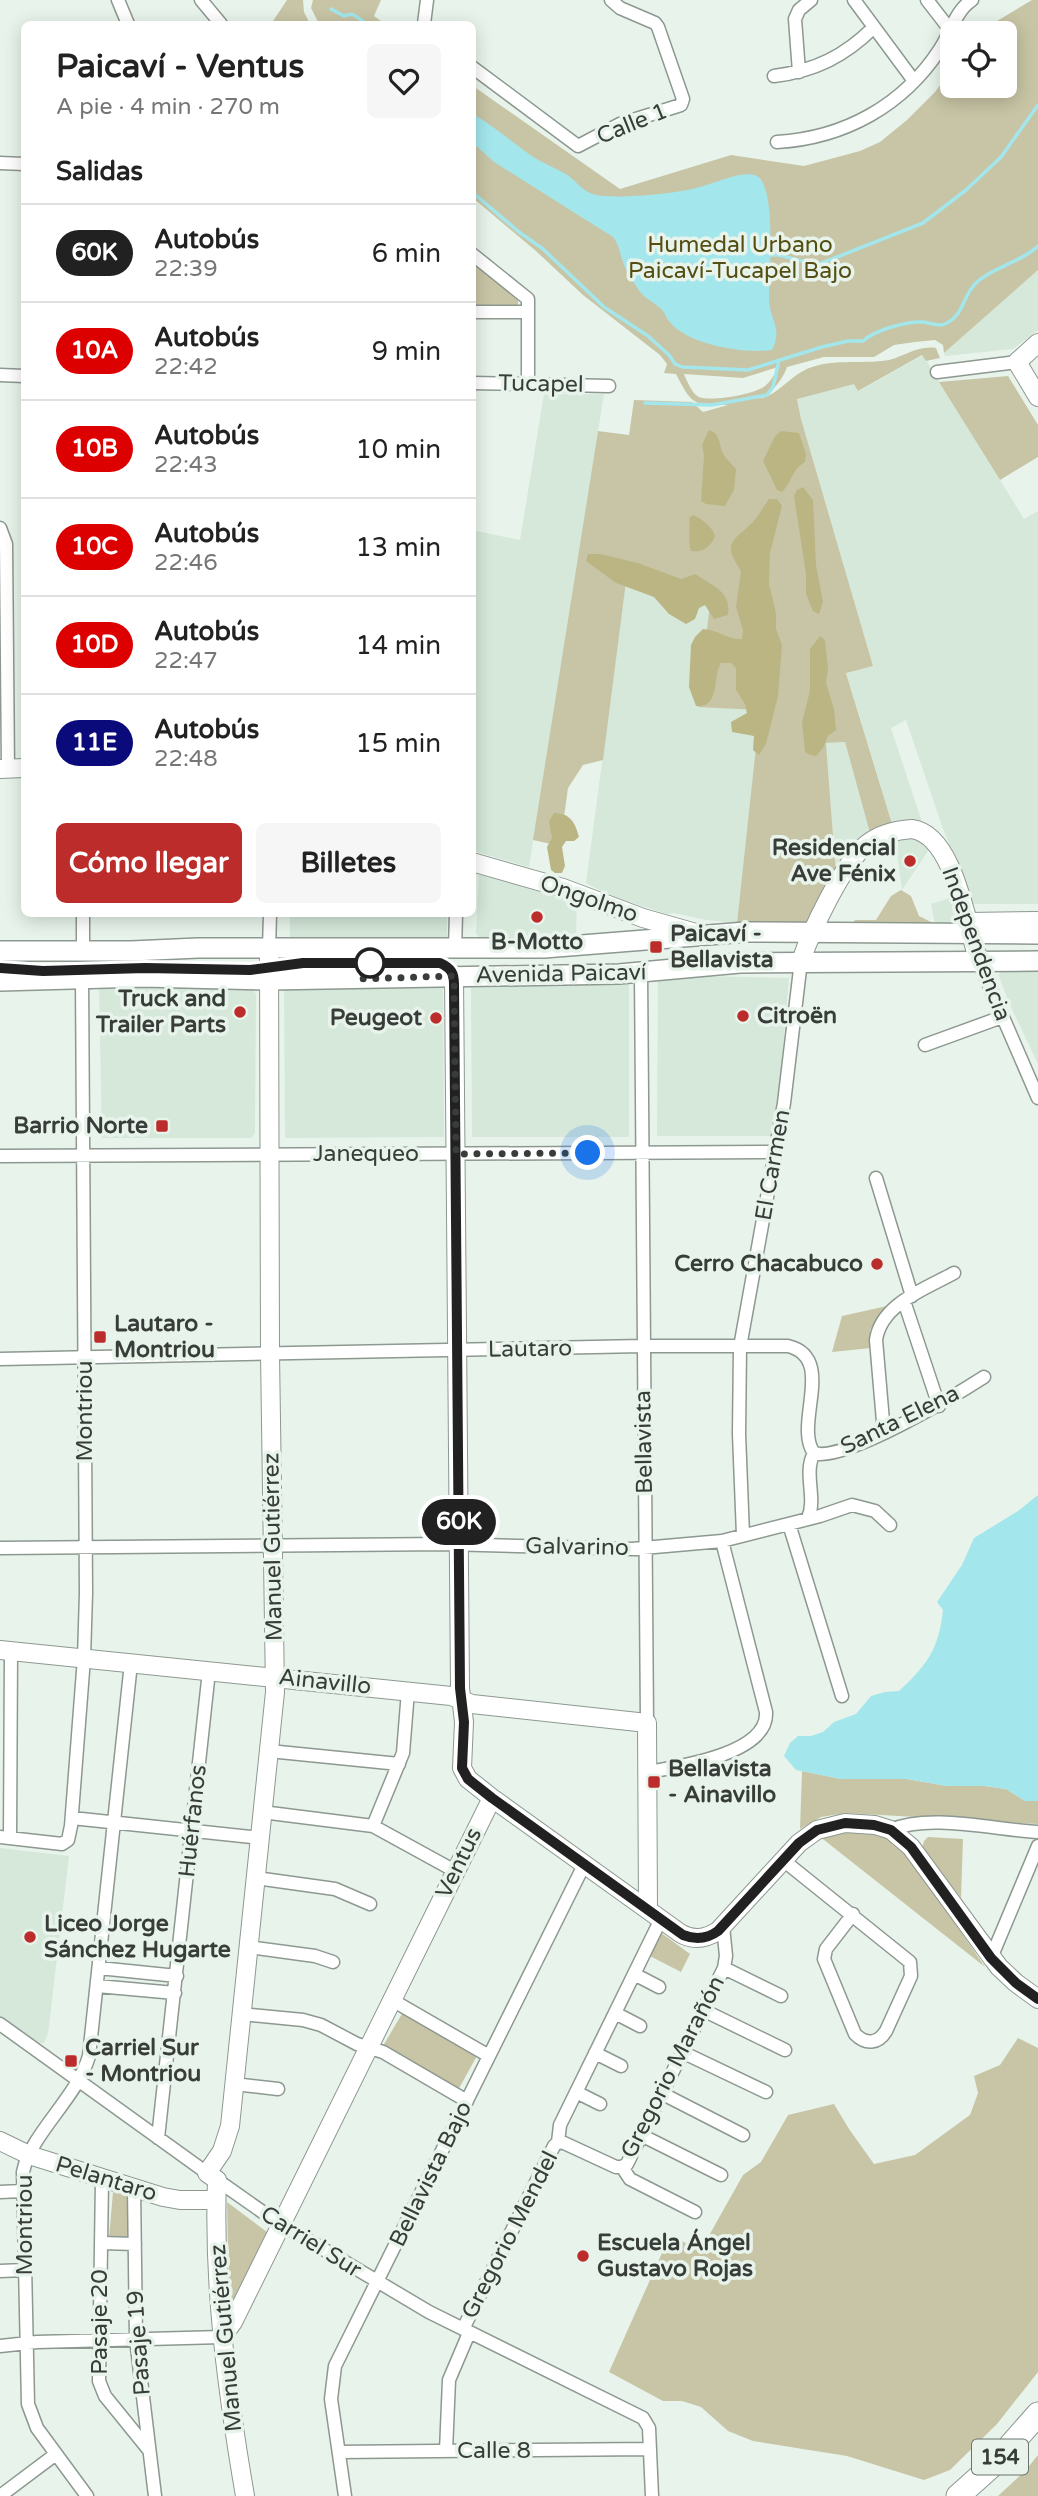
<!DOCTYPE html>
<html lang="es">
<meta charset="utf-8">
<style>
body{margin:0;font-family:"Varela Round",sans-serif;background:#f6f6f6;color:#222;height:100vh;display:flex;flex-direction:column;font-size:26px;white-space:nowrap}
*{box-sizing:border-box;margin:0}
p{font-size:23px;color:#767676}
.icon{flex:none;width:38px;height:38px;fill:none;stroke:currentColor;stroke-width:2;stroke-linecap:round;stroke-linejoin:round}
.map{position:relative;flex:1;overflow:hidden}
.side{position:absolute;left:21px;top:21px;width:455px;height:896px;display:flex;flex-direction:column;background:#fff;border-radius:10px;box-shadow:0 4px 18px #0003}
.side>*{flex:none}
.badge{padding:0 14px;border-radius:23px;font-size:24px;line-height:46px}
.controls{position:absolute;left:940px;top:21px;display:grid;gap:14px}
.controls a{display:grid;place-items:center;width:77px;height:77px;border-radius:10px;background:#fff;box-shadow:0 4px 18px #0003;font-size:35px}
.you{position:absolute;width:35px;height:35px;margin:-18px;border:5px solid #fff;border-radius:50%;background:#1a73e8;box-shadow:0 0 0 10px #1a73e833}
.map>.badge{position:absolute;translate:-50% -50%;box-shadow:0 0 0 4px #fff}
h2{padding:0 35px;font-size:26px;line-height:63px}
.round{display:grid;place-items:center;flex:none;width:74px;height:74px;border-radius:10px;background:#f6f6f6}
.summary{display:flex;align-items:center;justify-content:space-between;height:119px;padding:0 35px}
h1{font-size:33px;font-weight:700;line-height:52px}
.action{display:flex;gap:14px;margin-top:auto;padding:14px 35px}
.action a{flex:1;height:80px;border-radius:10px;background:#bb2c2b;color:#fff;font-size:28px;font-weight:700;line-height:80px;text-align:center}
.action a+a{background:#f6f6f6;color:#222}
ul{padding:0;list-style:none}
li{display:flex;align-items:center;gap:21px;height:98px;padding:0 35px;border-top:2px solid #e0e0e0}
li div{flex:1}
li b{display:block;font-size:26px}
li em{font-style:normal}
li .badge{min-width:77px;font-weight:700;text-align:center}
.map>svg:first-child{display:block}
.built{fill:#d5e8da}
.green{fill:#c8c5a6;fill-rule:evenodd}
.forest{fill:#bbb584}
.water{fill:#a3e6ec}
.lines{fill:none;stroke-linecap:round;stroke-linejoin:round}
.stream{stroke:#a3e6ec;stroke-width:3.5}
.street-casing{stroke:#8d9890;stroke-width:15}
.secondary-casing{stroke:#8d9890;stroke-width:20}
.primary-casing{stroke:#8d9890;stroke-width:22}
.highway-casing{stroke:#8d9890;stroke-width:25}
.street{stroke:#fff;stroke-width:12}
.secondary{stroke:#fff;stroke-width:18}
.primary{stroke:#fff;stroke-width:19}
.highway{stroke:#fff;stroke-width:23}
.line-casing{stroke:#fff;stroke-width:16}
.line{stroke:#212121;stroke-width:10}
.walk{stroke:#383d39;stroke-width:7;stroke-dasharray:0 12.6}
.poi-dot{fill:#bb2c2b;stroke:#e8f4eb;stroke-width:2.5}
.stop-dot{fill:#fff;stroke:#212121;stroke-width:3.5}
.labels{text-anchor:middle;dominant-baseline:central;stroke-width:7;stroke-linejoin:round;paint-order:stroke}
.shield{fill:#e8f4eb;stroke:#6d746e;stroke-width:2}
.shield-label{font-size:21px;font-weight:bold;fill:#383d39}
.street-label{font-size:23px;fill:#383d39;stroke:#e8f4eb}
.park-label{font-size:23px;fill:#554e13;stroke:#e8f4eb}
.poi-label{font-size:23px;font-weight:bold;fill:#383d39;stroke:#e8f4eb;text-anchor:start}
</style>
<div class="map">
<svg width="1038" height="2496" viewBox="0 0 1038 2496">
<rect width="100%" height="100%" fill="#e8f4eb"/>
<!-- built -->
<path class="built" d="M 1038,270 L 1038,330 L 1013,349 L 945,356 L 944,353 Z
M 923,355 L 1024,519 L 1038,511 L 1038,904 L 973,904 L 942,826 L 906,720 L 891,728 L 922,822 L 892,824 L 846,672 L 873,666 L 801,419 L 797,398 L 854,383 L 859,391 Z
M 544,394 L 604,394 L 529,867 L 473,851 L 472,530 L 520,540 Z
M 627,573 L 711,604 L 761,710 L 737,923 L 706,920 L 674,913 L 667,914 L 613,897 L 586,883 Z
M 845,742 L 870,833 L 836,874 L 826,743 Z
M 914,836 L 930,848 L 902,890 L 895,839 Z
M 479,871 L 577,901 L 576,936 L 479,937 L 476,933 Z
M 953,897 L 958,923 L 935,924 L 931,904 Z
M 290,914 L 447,914 L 447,937 L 290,937 Z
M 1000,972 L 1038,972 L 1038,1064 L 1009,1003 L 999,976 Z
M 666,975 L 789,978 L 779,1097 L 771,1136 L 657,1136 L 658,979 Z
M 629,978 L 629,1137 L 472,1137 L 471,982 Z
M 250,986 L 256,994 L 255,1132 L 252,1138 L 102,1138 L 99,988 Z
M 443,986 L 444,1137 L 285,1138 L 284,989 Z
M 0,1848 L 69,1856 L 48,2034 L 44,2043 L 37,2043 L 0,2018 Z"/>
<!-- green -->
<path class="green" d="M 287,0 L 303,0 L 304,12 L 310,24 L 271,24 Z
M 313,0 L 381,0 L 374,16 L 385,24 L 319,24 L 311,8 Z
M 1032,0 L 1038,0 L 1038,270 L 944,353 L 943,345 L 935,340 L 915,342 L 894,345 L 874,357 L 824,357 L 787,367 C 782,381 772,393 758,399 C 775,397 788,379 803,371 C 829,357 861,365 889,360 C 905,356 918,345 936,348 L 940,358 L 926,361 L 922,355 L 858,391 L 854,384 L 797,399 L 801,419 L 873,666 L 846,673 L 892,824 L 870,833 L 845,742 L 826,743 L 836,874 L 810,923 L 737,923 L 760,710 L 698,707 L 710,604 L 627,574 L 603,760 L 583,765 L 568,788 L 560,846 L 533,840 L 598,431 L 629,435 L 634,400 L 692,402 L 703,412 L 728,405 C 693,404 693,407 676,374 L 664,373 L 667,364 L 660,355 L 583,295 L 536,251 L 473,198 L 473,86 L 620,189 L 731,155 L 804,166 L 860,151 L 880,142 L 907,120 L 935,92 L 952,69 L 952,86 L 1004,86 L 1004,33 L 988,33 L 997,21 ZM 778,367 C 775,374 771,381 765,386 C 755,394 712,402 699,397 C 692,394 687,381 684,374 L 743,378 Z
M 472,261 L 518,297 L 518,306 L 473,305 Z
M 1008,376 L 1038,425 L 1038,457 L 1000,480 L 939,382 Z
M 901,890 L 911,896 L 919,916 L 935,924 L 852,925 L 855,920 L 876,920 L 891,896 Z
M 887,1306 L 870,1330 L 871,1348 L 832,1352 L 842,1316 Z
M 802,1771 L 841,1779 L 907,1779 L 947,1786 L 985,1786 L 1006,1789 L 1025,1801 L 1038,1801 L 1038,1824 L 846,1813 L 821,1817 L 800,1829 Z
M 834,1831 L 880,1833 L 904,1848 L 985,1967 L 819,1836 Z
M 928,1837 L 963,1839 L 961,1898 L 922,1848 L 924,1841 Z
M 660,1932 L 690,1954 L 681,1972 L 648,1955 Z
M 403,2012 L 477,2056 L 458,2090 L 383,2046 Z
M 1018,2038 L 1038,2048 L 1038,2372 L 997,2424 L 950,2470 L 924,2480 L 847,2456 L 753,2441 L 728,2431 L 701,2407 L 682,2401 L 663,2401 L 609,2372 L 670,2235 L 694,2247 L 702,2248 L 743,2175 L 761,2162 L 788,2115 L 834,2104 L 849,2129 L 874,2164 L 915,2155 L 970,2115 L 978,2093 L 974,2076 L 1000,2065 Z
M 113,2192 L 130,2197 L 130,2237 L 109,2238 Z
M 227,2202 L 267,2232 L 233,2302 L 229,2302 Z
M 1038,2455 L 1038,2496 L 998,2496 L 1026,2470 Z"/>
<!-- forest -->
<path class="forest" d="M 709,430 C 722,435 718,445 724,455 C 726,459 732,464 736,469 L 734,490 L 725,506 L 706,504 L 701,501 L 704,456 L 702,445 Z
M 781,431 L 799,433 L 806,454 L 805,462 C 792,469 792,482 782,492 L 777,490 L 763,461 L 775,436 Z
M 803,487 L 813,500 L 816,565 L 823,602 L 819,614 L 813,611 L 806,594 L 806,574 L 794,496 L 797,490 Z
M 769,499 L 777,499 L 782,506 L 770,553 L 769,584 L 776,613 L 776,629 L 782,645 L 778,696 L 766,744 L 759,755 L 753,750 L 754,736 L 732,732 L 731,722 L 747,713 L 745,704 L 736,690 L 736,668 L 731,663 L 721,663 C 712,677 721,708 696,706 L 689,687 L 691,645 L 695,637 L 703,629 C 718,630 729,640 742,639 L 743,630 L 736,607 L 741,571 C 722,542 732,542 753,522 C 759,515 764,506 769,499 Z
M 693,515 C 702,519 712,526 715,536 C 711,547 702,553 691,551 C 687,540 691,529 689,518 Z
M 588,554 L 600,554 L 638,563 L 681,579 L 695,574 C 712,585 732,592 728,615 L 714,619 L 705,605 L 699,608 L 695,619 L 686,624 L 669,614 L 654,597 L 616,583 L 586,561 Z
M 820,636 L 825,640 L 828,669 L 826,683 L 834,709 L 836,730 L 828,736 L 823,748 L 816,756 L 810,755 L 805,752 L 802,722 L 810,691 L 810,649 Z
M 554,813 C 570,813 575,822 579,837 L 574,841 L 566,841 L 562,847 L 565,866 L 562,873 L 555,873 L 551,870 L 547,847 L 552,838 L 549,821 Z"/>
<!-- water -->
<path class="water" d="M 473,114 C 494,126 513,143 533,157 C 543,163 555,168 566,174 C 576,181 583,192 596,195 C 618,199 673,194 696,188 C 711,185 743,169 757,176 C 777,187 769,277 769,300 C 770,321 783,328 772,350 C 744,354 687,345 669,321 C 665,316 665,312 660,308 C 651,300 642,297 636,286 C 632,280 628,274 625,267 C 620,256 620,246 613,237 L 494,162 L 473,143 Z
M 1038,1495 L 1038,1801 L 1025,1801 L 1006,1789 L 985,1786 L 947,1786 L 907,1779 L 841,1779 L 796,1770 L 784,1756 L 790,1743 L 798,1736 L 811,1736 L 823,1732 L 834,1722 L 856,1714 L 871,1696 L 885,1692 L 899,1691 C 927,1665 939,1649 943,1610 L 937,1602 L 962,1565 L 974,1538 L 1018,1511 Z"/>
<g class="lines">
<!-- stream -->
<path class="stream" d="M 331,9 L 344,16 C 357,11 357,20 368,24
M 472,192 L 519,232 L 543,249 L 604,307 L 648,336 L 669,355 L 675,364 L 682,367 L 748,370 L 822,347 L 848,341 L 863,341 C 875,330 907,321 923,322 C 931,323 938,327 945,324 C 965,315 962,295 977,282 C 995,266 1020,263 1038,246
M 767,255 L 779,255 L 817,265 L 923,223 L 966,190 L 1001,157 L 1038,105
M 645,403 L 712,405 L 767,395 L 773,387 L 779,360"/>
<!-- street casing -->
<g class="street-casing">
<path id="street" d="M 118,0 L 128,24
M 201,0 L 221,24
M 854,0 L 914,81
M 927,0 L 951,31
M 424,24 L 427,0
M 472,67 L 578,146 L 620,124 L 681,105 L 683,99 L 658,27 L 655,23 L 620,8 L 611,0
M 799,72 L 795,19 L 799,10 L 811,0
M 774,76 C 815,71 845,56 874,27
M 777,142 C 844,138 903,106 940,49 C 951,33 955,11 972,0
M 0,163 L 24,164
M 472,254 L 528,299 L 528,312
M 472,312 L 528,312 L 528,384
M 937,372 L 1017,362
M 0,375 L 24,376
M 472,383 L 609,386
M 0,528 L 6,544 L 8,769
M 83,914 L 83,952
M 269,948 L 270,914
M 455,949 L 456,914
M 979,962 L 1038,1098
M 641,973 L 647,1723
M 925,1045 L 1002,1017
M 0,1156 L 775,1152
M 876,1178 L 912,1296
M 904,1301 L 939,1406
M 0,1359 L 642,1346 L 788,1346 C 837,1358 793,1425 814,1453 C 803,1473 817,1498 808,1518
M 884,1433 L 876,1340 C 881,1304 925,1289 954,1273
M 814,1453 C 843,1463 956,1395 984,1377
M 789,1524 L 842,1696
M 743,1535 L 739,1434 L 740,1347 L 784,1103 L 801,961
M 0,1548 L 445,1544 L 632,1549 L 722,1541 L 820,1516 L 852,1505 L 875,1511 L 890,1525
M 269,1751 L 399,1764
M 648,1772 C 677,1767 769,1754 766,1712 L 722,1541
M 262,1812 L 373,1826 L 455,1871
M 72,1818 L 260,1838
M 373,1826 L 403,1753 L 408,1691
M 891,1830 C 929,1813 996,1830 1038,1832
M 0,1837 L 62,1844 L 68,1840 L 71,1826 L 84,1658 L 86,1593 L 82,978
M 10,1838 L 11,1651
M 783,1860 L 910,1962 L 911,1976 L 886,2031 C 878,2044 866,2045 855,2034 L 824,1959 L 826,1949 L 853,1914
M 256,1878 L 335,1889 L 370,1904
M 248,1947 L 315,1956 L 333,1962
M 991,1958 L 1038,1846
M 99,1968 L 177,1976
M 724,1968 L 781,1996
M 634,1974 L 659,1987
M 97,1986 L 175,1993
M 392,2000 L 489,2056
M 703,2010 L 785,2050
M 615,2013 L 640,2026
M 241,2014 L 303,2020 L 321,2025 L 357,2044 L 383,2052 L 467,2101
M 0,2024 L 207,2173
M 682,2052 L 766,2092
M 595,2053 L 621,2066
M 234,2084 L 278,2089
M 576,2092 L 600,2104
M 661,2093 L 743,2135
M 641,2135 L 721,2175
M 158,2138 L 209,1671
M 558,2142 L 560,2125 L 661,1919
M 558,2142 L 564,2143 L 616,2167 L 622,2167
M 622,2167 L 627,2164 L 724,1968 L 726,1956 L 723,1926
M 622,2167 L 630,2179 L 695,2212
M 102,2179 L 99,2381 L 105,2396 L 148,2449
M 217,2180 L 271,2218 L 429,2312 L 643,2418 L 649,2428 L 652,2496
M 134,2188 L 136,2339 L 155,2496
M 0,2192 L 23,2191
M 101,2243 L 135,2244
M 0,2271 L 24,2270
M 463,2329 L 554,2146 L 558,2142
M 0,2346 L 37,2342 L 222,2337
M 446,2451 L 449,2380 L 469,2333
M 339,2452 L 650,2449
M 0,2496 L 56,2454
M 87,2496 L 37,2428 L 28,2404 L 23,2172 C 31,2133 77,2098 89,2056 L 131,1663
M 345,2496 L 331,2399 L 335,2366 L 585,1863"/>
</g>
<!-- secondary casing -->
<g class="secondary-casing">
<path id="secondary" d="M 1038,343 L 1017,362 L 1038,397
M 0,769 L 24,768
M 472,862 L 563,888 L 643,918 L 696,933
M 967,922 L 1038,921
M 801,961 C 811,931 843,863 867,844 C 880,834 896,830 912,829 C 955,835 967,928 979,962
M 454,976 L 460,1688 L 464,1722 L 462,1768 L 468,1779 L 492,1798 L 680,1933 C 693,1941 705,1939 718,1931 L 799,1843 L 817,1830 L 845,1823 L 875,1825 L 891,1830 L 911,1847 L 999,1967 L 1016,1983 L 1038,1999
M 0,1650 L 451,1696 L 472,1704 L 647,1723 L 648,1910
M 0,2141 L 29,2155 L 163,2197 L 180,2200 L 216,2200
M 222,2337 L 233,2322 L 492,1798
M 245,2496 C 227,2391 213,2286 217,2180 L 207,2173 L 222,2151 L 230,2126 L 275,1692 L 270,1354 L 269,948"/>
</g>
<!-- primary casing -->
<g class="primary-casing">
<path id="primary" d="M 0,951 L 131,951 L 198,948 L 544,948 L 746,932 L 1038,934
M 0,981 L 144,977 L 269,980 L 619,974 L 740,963 L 1038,961"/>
</g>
<!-- highway casing -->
<g class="highway-casing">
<path id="highway" d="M 958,2496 L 995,2463 L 1038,2414"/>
</g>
<!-- street -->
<use href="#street" class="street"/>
<!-- secondary -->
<use href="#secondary" class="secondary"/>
<!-- primary -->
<use href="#primary" class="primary"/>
<!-- highway -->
<use href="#highway" class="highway"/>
</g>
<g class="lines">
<!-- line casing -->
<g class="line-casing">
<path id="line" d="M 0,968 L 43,971 L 145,968 L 250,970 L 303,963 L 440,963 C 451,968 454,973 454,984 L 460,1688 L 464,1722 L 462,1768 L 468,1779 L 492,1798 L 683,1935 C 696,1940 707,1939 718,1931 L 799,1843 L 817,1830 L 845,1823 L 874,1825 L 891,1830 L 911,1847 L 991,1958 L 1016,1983 L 1038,1999"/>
</g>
<!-- line -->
<use href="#line" class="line"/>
<!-- walk -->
<path class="walk" d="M 370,963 L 358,979 L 454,976 L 456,1154 L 588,1153"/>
</g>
<!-- markers -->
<g class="poi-dot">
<circle cx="910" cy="861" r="7"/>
<circle cx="537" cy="917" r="7"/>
<rect x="649" y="940" width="14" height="14" rx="3.5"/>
<circle cx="240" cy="1012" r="7"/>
<circle cx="743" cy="1016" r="7"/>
<circle cx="436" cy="1018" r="7"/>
<rect x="155" y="1119" width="14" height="14" rx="3.5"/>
<circle cx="877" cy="1264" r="7"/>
<rect x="93" y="1330" width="14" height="14" rx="3.5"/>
<rect x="647" y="1775" width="14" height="14" rx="3.5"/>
<circle cx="30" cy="1937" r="7"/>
<rect x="64" y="2054" width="14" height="14" rx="3.5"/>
<circle cx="583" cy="2256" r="7"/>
</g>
<circle class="stop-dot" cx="370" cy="963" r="14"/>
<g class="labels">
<!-- shield labels -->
<rect class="shield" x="972" y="2439.5" width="56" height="35" rx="5"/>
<g class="shield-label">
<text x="1000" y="2457">154</text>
</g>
<!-- street labels -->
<g class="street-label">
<text transform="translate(632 124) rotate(-22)">Calle 1</text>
<text transform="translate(541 384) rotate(1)">Tucapel</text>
<text transform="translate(589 899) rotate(19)">Ongolmo</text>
<text transform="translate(976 944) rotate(70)">Independencia</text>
<text transform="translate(561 974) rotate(-1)">Avenida Paicaví</text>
<text x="366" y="1154">Janequeo</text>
<text transform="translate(773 1165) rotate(-80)">El Carmen</text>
<text transform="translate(530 1349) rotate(-1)">Lautaro</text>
<text transform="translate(85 1411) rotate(-90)">Montriou</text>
<text transform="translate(900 1420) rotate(-26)">Santa Elena</text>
<text transform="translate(644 1442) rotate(-91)">Bellavista</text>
<text transform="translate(273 1547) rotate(-91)">Manuel Gutiérrez</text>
<text transform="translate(577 1547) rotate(1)">Galvarino</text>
<text transform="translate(325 1682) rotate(6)">Ainavillo</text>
<text transform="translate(193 1821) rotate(-84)">Huérfanos</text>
<text transform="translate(459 1863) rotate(-64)">Ventus</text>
<text transform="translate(673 2067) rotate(-63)">Gregorio Marañón</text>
<text transform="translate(431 2174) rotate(-64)">Bellavista Bajo</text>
<text transform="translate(106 2179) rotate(17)">Pelantaro</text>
<text transform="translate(25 2225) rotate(-90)">Montriou</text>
<text transform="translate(510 2235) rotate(-63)">Gregorio Mendel</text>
<text transform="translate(311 2242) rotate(32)">Carriel Sur</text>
<text transform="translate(100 2322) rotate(-90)">Pasaje 20</text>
<text transform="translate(226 2338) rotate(-95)">Manuel Gutiérrez</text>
<text transform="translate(139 2343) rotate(-94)">Pasaje 19</text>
<text x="494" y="2451">Calle 8</text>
</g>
<!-- park labels -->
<g class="park-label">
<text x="740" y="245">Humedal Urbano<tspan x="740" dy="26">Paicaví-Tucapel Bajo</tspan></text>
</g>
<!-- poi labels -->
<g class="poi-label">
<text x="896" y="848" text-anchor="end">Residencial<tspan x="896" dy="26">Ave Fénix</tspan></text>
<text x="670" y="934">Paicaví -<tspan x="670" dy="26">Bellavista</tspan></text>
<text x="537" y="942" text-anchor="middle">B-Motto</text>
<text x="226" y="999" text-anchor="end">Truck and<tspan x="226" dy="26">Trailer Parts</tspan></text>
<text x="757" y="1016">Citroën</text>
<text x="422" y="1018" text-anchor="end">Peugeot</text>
<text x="148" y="1126" text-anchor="end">Barrio Norte</text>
<text x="863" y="1264" text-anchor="end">Cerro Chacabuco</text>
<text x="114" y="1324">Lautaro -<tspan x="114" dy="26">Montriou</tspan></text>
<text x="668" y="1769">Bellavista<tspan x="668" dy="26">- Ainavillo</tspan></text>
<text x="44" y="1924">Liceo Jorge<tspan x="44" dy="26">Sánchez Hugarte</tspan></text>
<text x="85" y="2048">Carriel Sur<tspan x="85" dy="26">- Montriou</tspan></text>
<text x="597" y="2243">Escuela Ángel<tspan x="597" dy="26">Gustavo Rojas</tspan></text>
</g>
</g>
</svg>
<div class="controls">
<a><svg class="icon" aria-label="locate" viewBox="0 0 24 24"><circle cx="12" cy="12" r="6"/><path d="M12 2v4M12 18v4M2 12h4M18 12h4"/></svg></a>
</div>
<div class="you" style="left:588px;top:1153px"></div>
<b class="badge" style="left:459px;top:1522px;background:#212121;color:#fff">60K</b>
<section class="side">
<div class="summary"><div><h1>Paicaví - Ventus</h1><p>A pie · 4 min · 270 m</p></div><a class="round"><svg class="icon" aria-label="heart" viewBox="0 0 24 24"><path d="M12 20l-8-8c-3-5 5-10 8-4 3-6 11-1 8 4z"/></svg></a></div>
<h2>Salidas</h2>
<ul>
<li><span class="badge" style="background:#212121;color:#fff">60K</span><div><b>Autobús</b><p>22:39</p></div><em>6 min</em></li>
<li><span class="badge" style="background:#d00;color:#fff">10A</span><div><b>Autobús</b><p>22:42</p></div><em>9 min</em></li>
<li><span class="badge" style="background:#d00;color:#fff">10B</span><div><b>Autobús</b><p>22:43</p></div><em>10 min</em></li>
<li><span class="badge" style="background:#d00;color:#fff">10C</span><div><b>Autobús</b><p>22:46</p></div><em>13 min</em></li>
<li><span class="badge" style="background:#d00;color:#fff">10D</span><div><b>Autobús</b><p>22:47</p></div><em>14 min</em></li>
<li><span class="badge" style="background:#0a0a7a;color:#fff">11E</span><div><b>Autobús</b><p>22:48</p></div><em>15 min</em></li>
</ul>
<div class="action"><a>Cómo llegar</a><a>Billetes</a></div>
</section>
</div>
